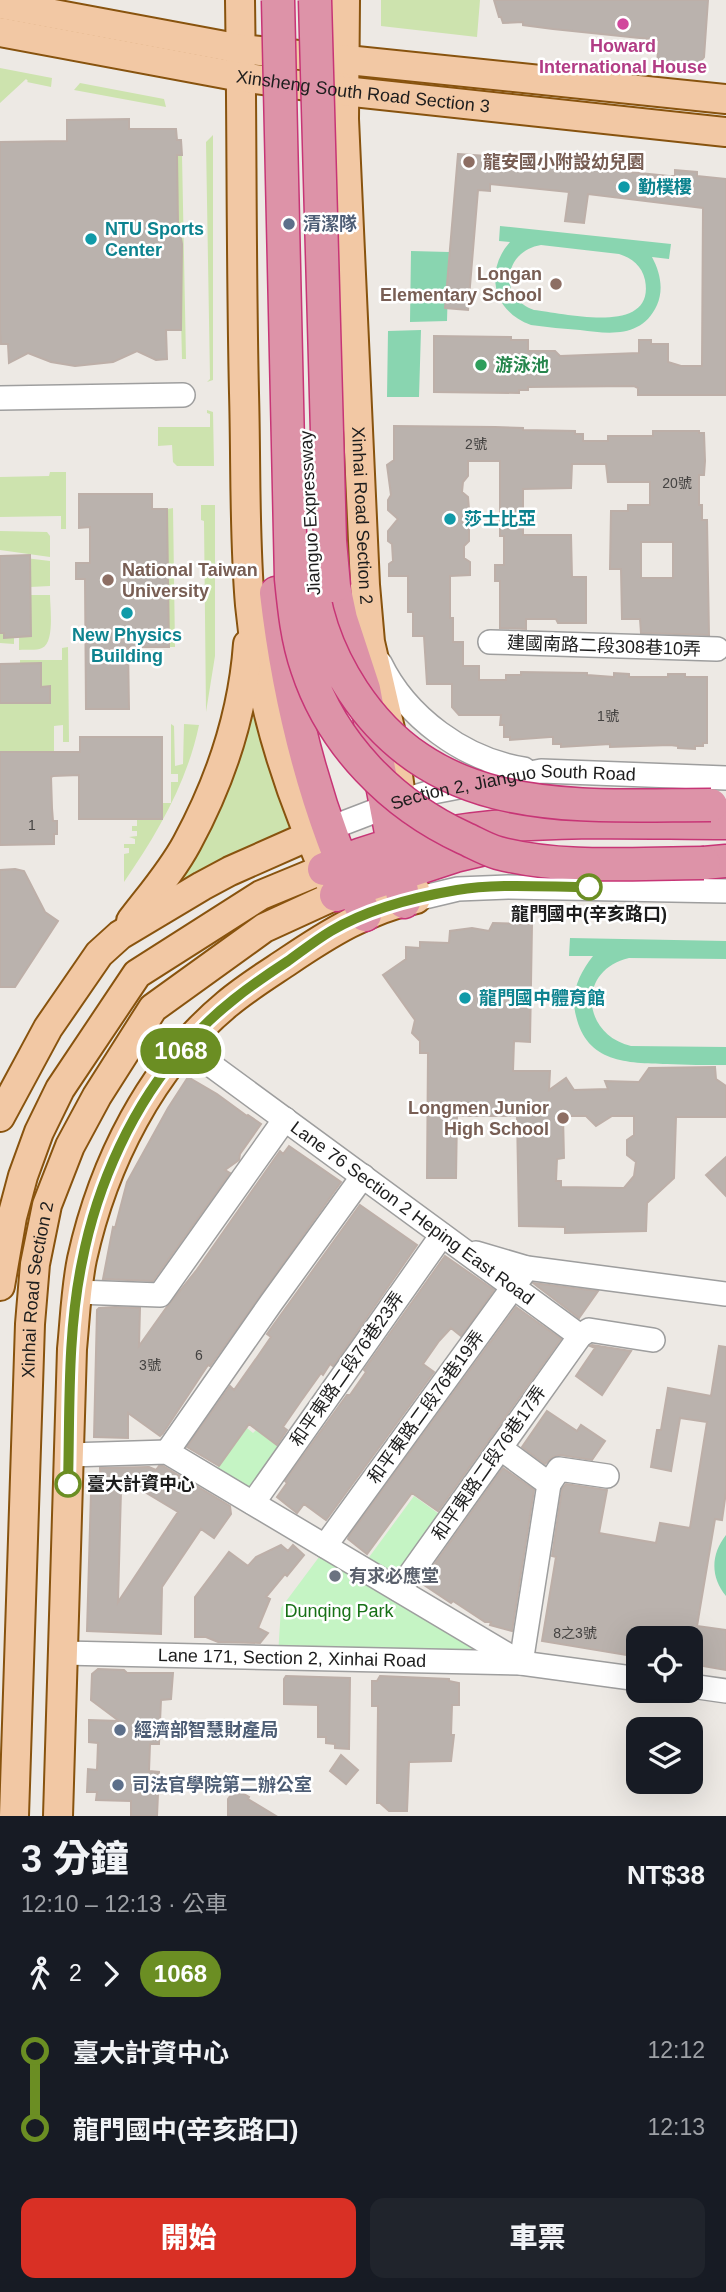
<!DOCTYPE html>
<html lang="zh-TW">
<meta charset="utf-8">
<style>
body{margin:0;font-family:Helvetica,"Noto Sans TC",sans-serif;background:#20242c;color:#f1f3f6;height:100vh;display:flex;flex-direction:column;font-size:26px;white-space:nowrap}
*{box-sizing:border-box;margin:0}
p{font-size:23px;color:#9ea1a6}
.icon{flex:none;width:38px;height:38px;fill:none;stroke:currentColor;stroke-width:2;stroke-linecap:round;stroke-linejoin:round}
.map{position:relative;height:1816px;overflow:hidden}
.details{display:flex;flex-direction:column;background:#171b24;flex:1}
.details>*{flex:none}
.badge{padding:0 14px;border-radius:23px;font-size:24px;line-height:46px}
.controls{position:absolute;left:626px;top:1626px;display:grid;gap:14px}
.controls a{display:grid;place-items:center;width:77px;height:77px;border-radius:14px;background:#171b24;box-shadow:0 7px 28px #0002;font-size:35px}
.map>.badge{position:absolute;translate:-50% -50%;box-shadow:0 0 0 4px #fff}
.legs{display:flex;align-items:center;gap:10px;height:77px;padding:0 21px;font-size:23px}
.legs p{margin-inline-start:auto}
.overview{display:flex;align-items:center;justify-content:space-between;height:119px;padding:0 21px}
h1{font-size:38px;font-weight:800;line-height:52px}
.button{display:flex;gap:14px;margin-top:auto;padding:14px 21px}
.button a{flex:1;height:80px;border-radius:14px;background:#d93025;color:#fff;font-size:28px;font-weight:800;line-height:80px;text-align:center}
.button a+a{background:#20242c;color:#f1f3f6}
ul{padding:0 21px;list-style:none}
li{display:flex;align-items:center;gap:24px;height:77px;font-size:26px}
li i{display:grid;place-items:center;width:10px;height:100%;margin:0 9px;background:currentColor}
li i::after{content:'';width:18px;height:18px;margin:-9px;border:5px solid;border-radius:50%;background:#171b24}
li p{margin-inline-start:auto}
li:first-child i{background:linear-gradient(#0000 50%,currentColor 0)}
li:last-child i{background:linear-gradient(currentColor 50%,#0000 0)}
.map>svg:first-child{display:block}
.grass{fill:#cde3ae}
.park{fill:#c5f4c4}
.pitch{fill:#89d5b0;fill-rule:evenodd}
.building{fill:#bab2ad;stroke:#bdafa8;stroke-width:2;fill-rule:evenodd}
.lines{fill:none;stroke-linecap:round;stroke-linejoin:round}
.minor-casing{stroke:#9e9e9e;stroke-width:26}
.major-casing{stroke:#88530e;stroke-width:32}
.highway-casing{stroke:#c73576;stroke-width:35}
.minor{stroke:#fff;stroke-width:23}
.major{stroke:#f2c8a4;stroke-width:28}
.highway{stroke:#dd93a8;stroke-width:32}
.highway-bridge-casing{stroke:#c73576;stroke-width:35;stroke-linecap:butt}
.highway-bridge{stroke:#dd93a8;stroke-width:32}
.line-1-casing{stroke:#fff;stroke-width:16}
.line-1{stroke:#6b8e23;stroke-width:10}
.hotel-dot{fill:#d1479c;stroke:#fff;stroke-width:2.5}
.education-dot{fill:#8d6e63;stroke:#fff;stroke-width:2.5}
.culture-dot{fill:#0f9aa8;stroke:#fff;stroke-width:2.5}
.service-dot{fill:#5c6f8a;stroke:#fff;stroke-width:2.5}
.leisure-dot{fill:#2e9e5b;stroke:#fff;stroke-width:2.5}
.stop-1-dot{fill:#fff;stroke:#6b8e23;stroke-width:3.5}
.worship-dot{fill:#6b7280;stroke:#fff;stroke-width:2.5}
.labels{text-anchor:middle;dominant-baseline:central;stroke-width:5;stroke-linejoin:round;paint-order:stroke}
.number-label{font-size:14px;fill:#444241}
.hotel-label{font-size:18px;font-weight:bold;fill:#b23c85;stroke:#fff}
.street-label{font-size:18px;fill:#1d1d1d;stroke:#fff}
.education-label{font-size:18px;font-weight:bold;fill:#785e54;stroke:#fff;text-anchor:start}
.culture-label{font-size:18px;font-weight:bold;fill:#0d838f;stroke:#fff;text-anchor:start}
.service-label{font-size:18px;font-weight:bold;fill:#4e5e75;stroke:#fff;text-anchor:start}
.leisure-label{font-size:18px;font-weight:bold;fill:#27864d;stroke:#fff;text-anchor:start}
.stop-label{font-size:18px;font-weight:bold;fill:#1d1d1d;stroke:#fff}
.worship-label{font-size:18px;font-weight:bold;fill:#5b616d;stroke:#fff;text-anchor:start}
.park-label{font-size:18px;fill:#177016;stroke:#fff}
</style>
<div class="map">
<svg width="726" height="1816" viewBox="0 0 726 1816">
<rect width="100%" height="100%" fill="#ede9e4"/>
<!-- grass -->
<path class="grass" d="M 381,0 L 480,0 L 477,37 L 381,26 Z
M 0,68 L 52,78 L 51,87 L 27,82 L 28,81 L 26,79 L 0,103 Z
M 80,83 L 164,99 L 166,107 L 74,90 Z
M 213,135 L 213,380 L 207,382 L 210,379 L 206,142 Z
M 177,155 L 182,155 L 186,359 L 182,359 Z
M 207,410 L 213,412 L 214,466 L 177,466 L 173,462 L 172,445 L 158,446 L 158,427 L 210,427 L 210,414 L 207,413 Z
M 50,472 L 66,472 L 66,529 L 61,529 L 61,516 L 0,517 L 0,477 L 49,476 Z
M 201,505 L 215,505 L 215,656 L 206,712 L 204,521 L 201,520 Z
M 173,508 L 175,647 L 169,647 L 167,509 Z
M 0,531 L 47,532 L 50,536 L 50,557 L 0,550 Z
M 0,555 L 50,561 L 50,586 L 30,587 L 31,595 L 50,595 C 50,606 55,643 42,648 C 36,651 26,649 19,650 L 19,637 L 14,638 L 14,644 L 0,643 Z
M 68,647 L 69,742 L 63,742 L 63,725 L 54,726 L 54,752 L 26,752 L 26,804 L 0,805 L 0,664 L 20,664 L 20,660 L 62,660 L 62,648 Z
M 252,717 L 257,720 L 290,827 L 222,860 L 168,891 Z
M 171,724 L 174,726 L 175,766 L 183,764 L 184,724 L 199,725 C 187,783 157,834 124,882 L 124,854 L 129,853 L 129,848 L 124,848 L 124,844 L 135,844 L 135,839 L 129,837 L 137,836 L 137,831 L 132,831 L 132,826 L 137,826 L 137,820 L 162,820 L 162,803 L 171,803 L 171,782 L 178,782 L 178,774 L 171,774 Z"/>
<!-- park -->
<path class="park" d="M 247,1428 L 253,1433 L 256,1430 L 285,1452 L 256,1494 L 215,1470 Z
M 414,1496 L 446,1519 L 403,1581 L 367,1560 Z
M 325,1549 L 480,1644 L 474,1659 L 278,1655 L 281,1608 Z"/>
<!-- pitch -->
<path class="pitch" d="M 500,226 L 671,244 L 669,259 L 652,257 C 660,272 664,289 657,305 C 642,338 610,334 580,330 C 564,329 547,327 531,325 C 493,312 484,271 510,242 L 499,241 ZM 541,245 L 619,254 C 632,258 642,266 645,280 C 656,337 564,313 534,310 C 497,297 504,251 541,245 Z
M 411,251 L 449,252 L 447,321 L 410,322 Z
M 421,330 L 419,397 L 387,397 L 388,331 Z
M 570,938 L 726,941 L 726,959 L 629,958 C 577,970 581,1034 631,1046 L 726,1047 L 726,1065 C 706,1065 686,1065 667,1064 C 627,1063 587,1063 576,1016 C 570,993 579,974 593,956 L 569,956 Z
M 726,1535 L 726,1596 C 710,1577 711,1554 726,1535 Z"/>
<!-- building -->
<path class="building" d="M 494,0 L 708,0 L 704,57 L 696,67 L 657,63 L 659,40 L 553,29 L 523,25 L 523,22 L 503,23 L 501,17 L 499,17 Z
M 129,119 L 129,129 L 176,129 L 177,140 L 181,140 L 182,155 L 177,155 L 178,222 L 182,244 L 181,330 L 166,330 L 167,359 L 156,360 L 137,351 L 113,362 L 75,366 L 51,362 L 28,353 L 9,363 L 8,344 L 1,344 L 0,331 L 0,142 L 67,141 L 67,120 Z
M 458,154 L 531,159 L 531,162 L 669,176 L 675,176 L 675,170 L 697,172 L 697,176 L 726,179 L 726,395 L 638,395 L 638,388 L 634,386 L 528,387 L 528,390 L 519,390 L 519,393 L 434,392 L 434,336 L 511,337 L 511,340 L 528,340 L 528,351 L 555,351 L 560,356 L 639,353 L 639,340 L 651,340 L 651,344 L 668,344 L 668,362 L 681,366 L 702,366 L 703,208 L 588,194 L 584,223 L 565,221 L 569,192 L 490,184 L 490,191 L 478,190 L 468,310 L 445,308 Z
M 394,426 L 495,427 L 523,428 L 523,430 L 575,431 L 575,434 L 583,434 L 583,441 L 608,441 L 608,436 L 653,436 L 653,431 L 699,431 L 699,433 L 704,433 L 705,461 L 704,475 L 699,475 L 699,505 L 702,505 L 702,520 L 707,520 L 709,635 L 641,633 L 640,619 L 622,619 L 621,569 L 610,569 L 611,511 L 628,511 L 628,505 L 650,505 L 650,482 L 608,482 L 606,464 L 572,464 L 571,488 L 523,489 L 523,535 L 571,535 L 572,577 L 586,577 L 586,623 L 558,623 L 556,619 L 526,619 L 526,629 L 500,628 L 500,581 L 495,581 L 495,565 L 504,565 L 504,536 L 500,536 L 500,461 L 468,461 L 468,476 L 463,482 L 462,492 L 468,497 L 469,509 L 460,520 L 469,528 L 469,541 L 464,546 L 464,558 L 470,562 L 470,575 L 450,576 L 450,618 L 453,618 L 453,642 L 463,642 L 463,666 L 479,666 L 479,680 L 506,680 L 506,675 L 521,675 L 521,672 L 587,673 L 587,675 L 614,677 L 614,673 L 629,674 L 629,677 L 668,677 L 668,674 L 685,674 L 685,677 L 707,677 L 707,743 L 703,743 L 703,746 L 695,746 L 695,749 L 678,748 L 678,746 L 670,745 L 610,747 L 610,744 L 561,747 L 561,744 L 553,744 L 553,737 L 550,737 L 510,740 L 510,737 L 504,737 L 504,725 L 500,725 L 501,715 L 459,715 L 452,707 L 452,684 L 427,684 L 424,636 L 413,636 L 413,612 L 408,612 L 408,576 L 389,576 L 389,564 L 393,561 L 392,544 L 388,541 L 388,531 L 398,519 L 388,510 L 388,500 L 391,495 L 387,465 L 394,460 ZM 641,542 L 673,542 L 673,578 L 641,578 Z
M 79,494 L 152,494 L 152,509 L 167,509 L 169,647 L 128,647 L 129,709 L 86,709 L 85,579 L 76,579 L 76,563 L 90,563 L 90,527 L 79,528 Z
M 30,555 L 31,636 L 4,638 L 4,633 L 0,633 L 0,556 Z
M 41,663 L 41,687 L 50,686 L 50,703 L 0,703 L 0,664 Z
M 80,737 L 162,737 L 162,819 L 79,819 L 79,775 L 53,776 L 51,777 L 52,808 L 53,821 L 57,821 L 57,834 L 54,834 L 54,844 L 0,845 L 0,752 L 80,752 Z
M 15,869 L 24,871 L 45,912 L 58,921 L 15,987 L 0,987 L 0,870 Z
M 493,923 L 532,924 L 530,1042 L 514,1041 L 513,1071 L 550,1071 L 549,1090 L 566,1078 L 574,1090 L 608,1089 L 605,1081 L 639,1082 L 649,1068 L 715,1067 L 716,1079 L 726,1086 L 726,1117 L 676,1117 L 674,1178 L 647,1203 L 646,1231 L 565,1233 L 565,1227 L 519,1226 L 517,1116 L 457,1116 L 456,1178 L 427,1178 L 428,1053 L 420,1053 L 420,1041 L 412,1033 L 415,1020 L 383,975 L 406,959 L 406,947 L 420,948 L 420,942 L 449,943 L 450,931 L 472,928 L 489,931 ZM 563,1116 L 586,1116 L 596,1126 L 612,1116 L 634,1116 L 634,1135 L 627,1140 L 627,1155 L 636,1162 L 634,1176 L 624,1188 L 561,1187 L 561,1181 L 556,1181 L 557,1159 L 564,1158 Z
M 188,1077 L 217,1094 L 247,1116 L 248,1115 L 261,1124 L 240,1154 L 239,1160 L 225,1170 L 230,1173 L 153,1281 L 103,1279 L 113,1227 L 115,1228 L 127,1182 L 168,1108 Z
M 289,1146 L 341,1182 L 210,1366 L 208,1365 L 163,1433 L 160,1436 L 128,1413 L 128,1438 L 94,1437 L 97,1310 L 99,1308 L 115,1307 L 140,1308 L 139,1346 L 166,1308 L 196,1271 L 280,1151 L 283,1154 Z
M 726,1157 L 726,1196 L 706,1175 Z
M 360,1205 L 417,1245 L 333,1366 L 330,1364 L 323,1375 L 321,1373 L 301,1401 L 283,1427 L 287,1430 L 277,1445 L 249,1424 L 219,1466 L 187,1447 L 230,1386 L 234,1390 L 258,1356 L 271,1337 L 267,1334 Z
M 445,1256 L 494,1290 L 461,1336 L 451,1328 L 439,1341 L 423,1364 L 434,1372 L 326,1520 L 304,1504 L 297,1513 L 277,1497 L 287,1483 L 285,1481 L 347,1395 L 350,1395 L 366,1372 L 364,1370 Z
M 533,1283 L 598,1291 L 579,1318 Z
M 516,1307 L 561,1339 L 438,1511 L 412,1493 L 367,1554 L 348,1539 L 349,1536 Z
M 592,1345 L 631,1351 L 602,1395 L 576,1376 L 595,1348 L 590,1346 Z
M 719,1346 L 726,1347 L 726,1492 L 722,1520 L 715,1519 L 697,1626 L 726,1630 L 726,1670 L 691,1664 L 691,1638 L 639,1638 L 639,1657 L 542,1641 L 556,1557 L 552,1556 L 562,1489 L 566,1484 L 607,1490 L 599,1533 L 656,1543 L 660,1523 L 690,1528 L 707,1422 L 680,1418 L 671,1471 L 651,1467 L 657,1430 L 661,1430 L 668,1388 L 711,1396 Z
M 547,1411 L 577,1431 L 581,1425 L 605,1441 L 592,1460 L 560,1455 L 553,1457 L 545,1464 L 522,1447 Z
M 159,1466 L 163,1466 L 230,1506 L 231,1514 L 214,1538 L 201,1529 L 162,1587 L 161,1634 L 87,1631 L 91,1492 L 101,1492 L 100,1468 L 149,1467 L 156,1470 ZM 123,1479 L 178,1512 L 118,1602 L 121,1490 L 124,1490 Z
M 503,1468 L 534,1490 L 512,1631 L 490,1625 L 491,1622 L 485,1622 L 453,1601 L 451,1603 L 421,1583 Z
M 281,1545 L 288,1551 L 293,1545 L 304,1555 L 287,1576 L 285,1574 L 266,1597 L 270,1599 L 258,1628 L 268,1633 L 260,1643 L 218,1642 L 206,1637 L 195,1637 L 195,1597 L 229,1552 L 248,1566 L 256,1557 Z
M 98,1669 L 124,1670 L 127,1673 L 173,1673 L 171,1699 L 161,1700 L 159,1744 L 150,1744 L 149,1771 L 159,1772 L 157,1816 L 131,1816 L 131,1801 L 96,1800 L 97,1792 L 87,1792 L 88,1769 L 97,1770 L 98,1743 L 89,1742 L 89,1720 L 119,1721 L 91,1700 L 92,1674 Z
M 286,1676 L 350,1678 L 349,1749 L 335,1748 L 335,1744 L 326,1743 L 326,1737 L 318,1737 L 318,1705 L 284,1704 L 284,1679 Z
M 380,1676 L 449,1679 L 449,1681 L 459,1683 L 459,1705 L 452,1705 L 451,1735 L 454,1735 L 451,1761 L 409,1762 L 407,1811 L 389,1811 L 380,1803 L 377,1803 L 378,1706 L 372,1706 L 372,1681 L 377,1681 Z
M 341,1755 L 358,1770 L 346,1784 L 330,1771 Z
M 235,1789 L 249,1797 L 248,1799 L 276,1816 L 228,1816 L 228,1799 Z"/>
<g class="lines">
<!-- minor casing -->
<g class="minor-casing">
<g id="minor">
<path d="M 0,398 L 183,395"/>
<path d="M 490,642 L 717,649"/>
<path d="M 380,663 C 406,717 464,760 524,769"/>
<path id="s1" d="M 315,834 L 401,801 L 428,793 L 541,771 L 726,778"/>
<path d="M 416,899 L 458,889 L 508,887 L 726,891"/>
<path id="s2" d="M 185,1046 L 580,1336"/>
<path d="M 476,1253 L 527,1268 L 726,1294"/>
<path d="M 77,1292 L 160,1295 L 285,1119"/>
<path d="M 167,1452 L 271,1303 L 363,1176"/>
<path d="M 69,1455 L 167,1452 L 521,1663 L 639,1679"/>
<path d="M 549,1484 L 559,1469 L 607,1476"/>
<path d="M 253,1503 L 442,1235"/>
<path d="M 325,1546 L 527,1268"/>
<path d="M 399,1590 L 580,1336 L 589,1330 L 653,1340"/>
<path id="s3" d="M 63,1653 L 521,1663 L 549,1484 L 500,1448"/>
<path d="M 691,1686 L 726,1691"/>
</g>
</g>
<!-- major casing -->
<g class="major-casing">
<g id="major">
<path d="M 240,0 C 242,131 241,262 244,393 C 246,463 244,534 250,605 C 259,702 291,801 333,889"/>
<path id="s4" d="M 345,0 L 344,119 L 365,585 L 370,642 L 394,746 L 403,812"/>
<path d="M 0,4 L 241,49 L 726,99"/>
<path id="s5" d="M 0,32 L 241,77 L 344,91 L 726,132"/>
<path d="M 131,921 C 150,896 172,871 187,843 C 220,782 243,714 248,644"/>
<path d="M 0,1117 L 48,1028 L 99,954 L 120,935 L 202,886 L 230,871 L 309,836"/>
<path d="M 0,1286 L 12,1217 L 23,1176 L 39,1132 L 60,1089 L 137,974 L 261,895 L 324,869"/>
<path id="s6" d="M 14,1816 L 30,1324 L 35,1264 L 47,1205 L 70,1146 L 97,1096 L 153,1008 L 264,928 L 336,895"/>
<path d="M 58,1816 L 72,1349 C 75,1319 76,1288 82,1259 C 103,1164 151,1067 227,1004 C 246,988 267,975 288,961 C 328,934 368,909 416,899 L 415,890"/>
</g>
</g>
<!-- highway casing -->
<g class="highway-casing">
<path id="highway" d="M 334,586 L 341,619 L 364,689 L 404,902
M 276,593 C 289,706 316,813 365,915
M 704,863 L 726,861
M 324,869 C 449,812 592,823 726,823
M 336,895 L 455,856 L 502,845"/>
</g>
<!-- minor -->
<use href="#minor" class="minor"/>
<!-- major -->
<use href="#major" class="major"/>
<!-- highway -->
<use href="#highway" class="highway"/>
<!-- highway-bridge casing -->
<g class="highway-bridge-casing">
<path id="highway-bridge" d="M 278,0 L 291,579 C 294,609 297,639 307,668 C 332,744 392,805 464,838 C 475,843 487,850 498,853 C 564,870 637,863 704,863
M 315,0 L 330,541 L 334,586
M 310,562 C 312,608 328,653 353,691 C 438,820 576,805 711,805"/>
</g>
<!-- highway-bridge -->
<use href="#highway-bridge" class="highway-bridge"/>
</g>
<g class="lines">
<!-- line-1 casing -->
<g class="line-1-casing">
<path id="line-1" d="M 68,1484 C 70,1411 67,1334 82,1262 C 97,1184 133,1104 186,1045 C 215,1011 251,985 288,961 C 302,951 316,940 331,931 C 368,909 415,897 457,890 C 496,883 548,887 589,887"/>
</g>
<!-- line-1 -->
<use href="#line-1" class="line-1"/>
</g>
<!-- markers -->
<circle class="hotel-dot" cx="623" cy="24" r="7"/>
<g class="education-dot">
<circle cx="469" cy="162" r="7"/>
<circle cx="556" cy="284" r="7"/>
<circle cx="108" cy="580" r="7"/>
<circle cx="563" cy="1118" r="7"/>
</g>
<g class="culture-dot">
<circle cx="624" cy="187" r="7"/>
<circle cx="91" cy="239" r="7"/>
<circle cx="450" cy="519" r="7"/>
<circle cx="127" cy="613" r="7"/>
<circle cx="465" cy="998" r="7"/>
</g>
<g class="service-dot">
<circle cx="289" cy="224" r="7"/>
<circle cx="120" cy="1730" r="7"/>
<circle cx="118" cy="1785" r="7"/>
</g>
<circle class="leisure-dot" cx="481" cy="365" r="7"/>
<g class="stop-1-dot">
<circle cx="589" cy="887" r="12"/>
<circle cx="68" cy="1484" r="12"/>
</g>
<circle class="worship-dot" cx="335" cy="1576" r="7"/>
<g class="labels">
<!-- number labels -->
<g class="number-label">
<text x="476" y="444">2號</text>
<text x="677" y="483">20號</text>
<text x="608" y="716">1號</text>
<text x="32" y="825">1</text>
<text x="199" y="1355">6</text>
<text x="150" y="1365">3號</text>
<text x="575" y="1633">8之3號</text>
</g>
<!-- hotel labels -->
<g class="hotel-label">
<text x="623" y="46">Howard<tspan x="623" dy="21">International House</tspan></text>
</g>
<!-- street labels -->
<g class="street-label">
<text stroke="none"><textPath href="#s5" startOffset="368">Xinsheng South Road Section 3</textPath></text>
<text transform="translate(310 513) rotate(-93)">Jianguo Expressway</text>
<text stroke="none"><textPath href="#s4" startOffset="516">Xinhai Road Section 2</textPath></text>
<text transform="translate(604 646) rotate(2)">建國南路二段308巷10弄</text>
<text stroke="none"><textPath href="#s1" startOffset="206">Section 2, Jianguo South Road</textPath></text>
<text stroke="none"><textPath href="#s2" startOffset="282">Lane 76 Section 2 Heping East Road</textPath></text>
<text stroke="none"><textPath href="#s6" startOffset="527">Xinhai Road Section 2</textPath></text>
<text transform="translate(347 1369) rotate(-55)">和平東路二段76巷23弄</text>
<text transform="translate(426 1407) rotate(-54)">和平東路二段76巷19弄</text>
<text transform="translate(489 1463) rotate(-55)">和平東路二段76巷17弄</text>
<text stroke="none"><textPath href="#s3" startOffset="229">Lane 171, Section 2, Xinhai Road</textPath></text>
</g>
<!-- education labels -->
<g class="education-label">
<text x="483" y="162">龍安國小附設幼兒園</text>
<text x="542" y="274" text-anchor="end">Longan<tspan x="542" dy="21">Elementary School</tspan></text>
<text x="122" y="570">National Taiwan<tspan x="122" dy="21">University</tspan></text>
<text x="549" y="1108" text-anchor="end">Longmen Junior<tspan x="549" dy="21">High School</tspan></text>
</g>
<!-- culture labels -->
<g class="culture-label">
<text x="638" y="187">勤樸樓</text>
<text x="105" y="229">NTU Sports<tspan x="105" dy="21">Center</tspan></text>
<text x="464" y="519">莎士比亞</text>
<text x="127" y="635" text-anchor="middle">New Physics<tspan x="127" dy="21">Building</tspan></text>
<text x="479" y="998">龍門國中體育館</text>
</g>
<!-- service labels -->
<g class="service-label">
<text x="303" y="224">清潔隊</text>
<text x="134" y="1730">經濟部智慧財產局</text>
<text x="132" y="1785">司法官學院第二辦公室</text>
</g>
<!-- leisure labels -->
<g class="leisure-label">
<text x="495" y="365">游泳池</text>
</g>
<!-- stop labels -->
<g class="stop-label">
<text x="589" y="914">龍門國中(辛亥路口)</text>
<text x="87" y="1484" text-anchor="start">臺大計資中心</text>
</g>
<!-- worship labels -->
<g class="worship-label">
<text x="349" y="1576">有求必應堂</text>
</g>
<!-- park labels -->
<g class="park-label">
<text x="339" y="1611">Dunqing Park</text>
</g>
</g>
</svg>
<div class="controls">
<a><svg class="icon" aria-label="locate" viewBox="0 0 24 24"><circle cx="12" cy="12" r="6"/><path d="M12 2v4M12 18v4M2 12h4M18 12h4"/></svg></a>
<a><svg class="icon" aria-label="layers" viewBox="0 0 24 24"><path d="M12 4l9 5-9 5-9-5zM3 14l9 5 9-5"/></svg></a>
</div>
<b class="badge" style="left:181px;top:1051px;background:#6b8e23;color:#fff">1068</b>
</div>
<section class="details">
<div class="overview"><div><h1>3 分鐘</h1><p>12:10 – 12:13 · 公車</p></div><b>NT$38</b></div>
<div class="legs"><svg class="icon" aria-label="walk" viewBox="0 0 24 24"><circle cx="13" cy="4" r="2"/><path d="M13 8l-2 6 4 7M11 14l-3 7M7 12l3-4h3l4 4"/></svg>2<svg class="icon" aria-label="forward" viewBox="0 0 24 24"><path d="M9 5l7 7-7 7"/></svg><b class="badge" style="background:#6b8e23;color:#fff">1068</b></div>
<ul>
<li><i style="color:#6b8e23"></i><b>臺大計資中心</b><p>12:12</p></li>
<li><i style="color:#6b8e23"></i><b>龍門國中(辛亥路口)</b><p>12:13</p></li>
</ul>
<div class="button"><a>開始</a><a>車票</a></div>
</section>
